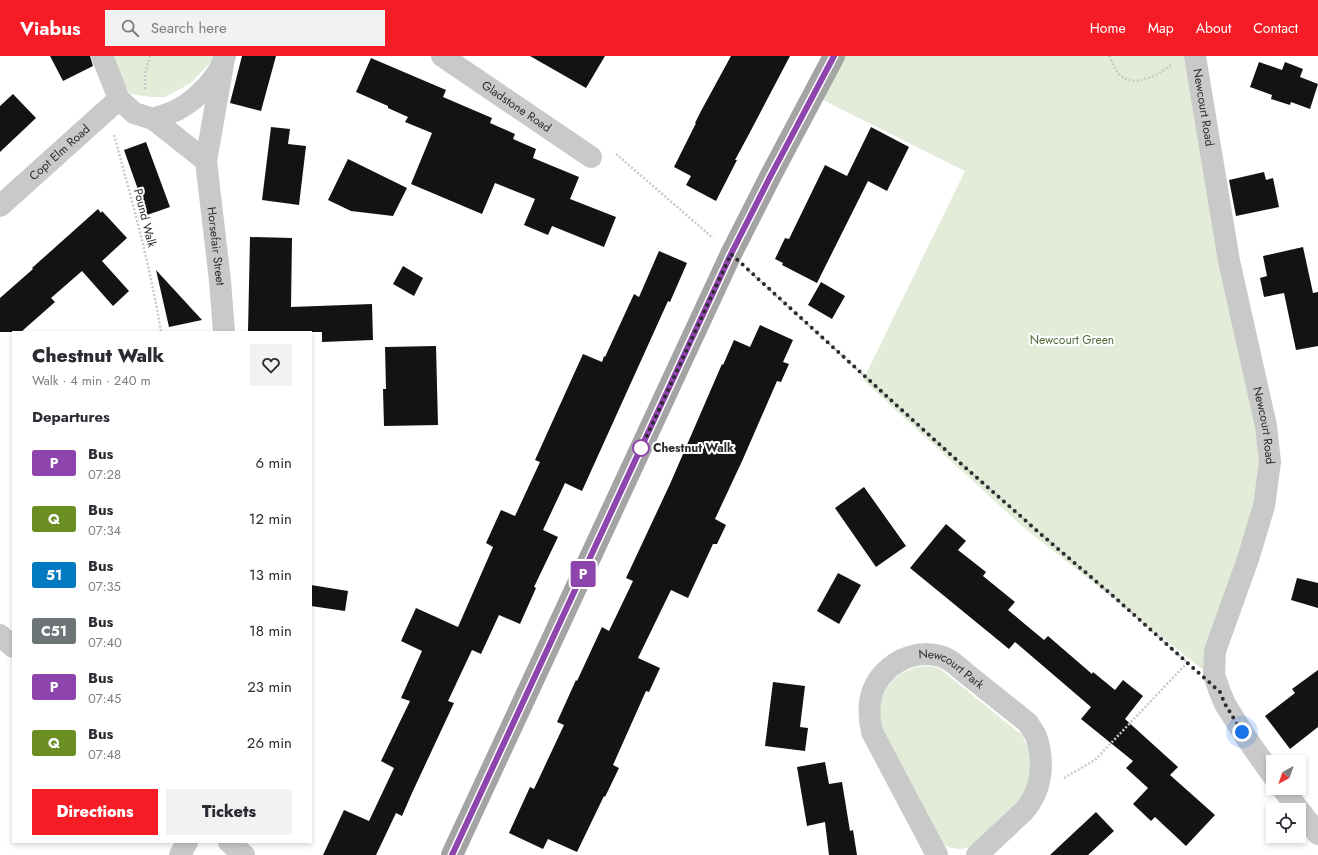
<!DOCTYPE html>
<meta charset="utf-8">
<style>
body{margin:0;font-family:Jost,sans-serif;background:#f2f2f3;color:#2b2b33;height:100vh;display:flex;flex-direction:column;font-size:15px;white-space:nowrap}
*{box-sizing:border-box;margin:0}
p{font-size:13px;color:#7c7c81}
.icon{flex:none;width:22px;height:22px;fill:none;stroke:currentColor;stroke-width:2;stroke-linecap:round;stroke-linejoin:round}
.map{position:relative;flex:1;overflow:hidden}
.sheet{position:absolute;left:12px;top:275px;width:300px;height:512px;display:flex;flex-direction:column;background:#fff;border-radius:0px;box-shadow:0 2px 6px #0003}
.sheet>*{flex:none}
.badge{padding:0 8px;border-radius:3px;font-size:14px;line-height:26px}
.needle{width:26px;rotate:220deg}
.fabs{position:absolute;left:1266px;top:699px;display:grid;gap:8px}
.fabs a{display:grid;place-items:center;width:40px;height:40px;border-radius:0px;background:#fff;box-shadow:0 2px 6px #0003;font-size:20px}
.you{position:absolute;width:20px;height:20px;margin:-10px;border:3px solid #fff;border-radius:50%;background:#1a73e8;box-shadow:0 0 0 6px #1a73e833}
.map>.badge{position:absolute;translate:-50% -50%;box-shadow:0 0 0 2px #fff}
h2{padding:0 20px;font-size:15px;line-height:36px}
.round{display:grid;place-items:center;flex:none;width:42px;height:42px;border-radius:0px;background:#f2f2f3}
.headline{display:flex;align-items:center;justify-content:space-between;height:68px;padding:0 20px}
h1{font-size:19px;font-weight:800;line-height:30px}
.button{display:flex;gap:8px;margin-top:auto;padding:8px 20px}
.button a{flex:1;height:46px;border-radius:0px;background:#f51c25;color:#fff;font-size:16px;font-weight:800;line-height:46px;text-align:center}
.button a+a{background:#f2f2f3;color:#2b2b33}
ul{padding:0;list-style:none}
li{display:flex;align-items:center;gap:12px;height:56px;padding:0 20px}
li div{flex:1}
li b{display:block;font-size:15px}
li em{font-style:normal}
li .badge{min-width:44px;font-weight:700;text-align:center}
header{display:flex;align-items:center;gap:24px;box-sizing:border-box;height:56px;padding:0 20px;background:#f51c25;color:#fff}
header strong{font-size:19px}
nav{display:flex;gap:22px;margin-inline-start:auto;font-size:14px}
.search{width:280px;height:36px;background:#f2f2f3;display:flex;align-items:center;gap:10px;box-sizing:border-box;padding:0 14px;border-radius:0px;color:#7c7c81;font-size:15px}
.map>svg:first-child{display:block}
.green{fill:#e2ecd8}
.building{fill:#131313}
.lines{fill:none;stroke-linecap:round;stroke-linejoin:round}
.path{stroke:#c9c9c9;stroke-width:2.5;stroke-dasharray:2 2;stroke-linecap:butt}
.minor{stroke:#c9c9c9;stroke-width:22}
.tertiary{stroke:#c9c9c9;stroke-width:22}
.primary{stroke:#a4a4a4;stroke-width:22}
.line-casing{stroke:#fff;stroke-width:9}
.line{stroke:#8e44ad;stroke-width:6}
.walk{stroke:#2c2c2c;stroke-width:4;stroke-dasharray:0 7.2}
.stop-dot{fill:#fff;stroke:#8e44ad;stroke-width:2}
.labels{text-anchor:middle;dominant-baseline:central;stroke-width:4;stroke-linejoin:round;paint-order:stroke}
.street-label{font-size:12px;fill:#2c2c2c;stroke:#fff}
.park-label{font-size:12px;fill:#4d6b36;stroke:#fff}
.stop-label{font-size:12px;font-weight:bold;fill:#2c2c2c;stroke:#fff;text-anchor:start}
</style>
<header>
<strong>Viabus</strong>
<div class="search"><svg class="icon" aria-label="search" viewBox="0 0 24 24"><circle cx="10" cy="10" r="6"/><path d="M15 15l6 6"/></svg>Search here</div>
<nav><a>Home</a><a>Map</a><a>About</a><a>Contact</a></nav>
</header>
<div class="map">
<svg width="1318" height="799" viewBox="0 0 1318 799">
<rect width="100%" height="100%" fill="#fff"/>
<!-- green -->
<path class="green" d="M 108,0 L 216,0 L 191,27 L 165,41 L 151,41 L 130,38 Z
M 834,0 L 1195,0 L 1270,406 L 1216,624 L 1023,471 L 863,324 L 965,115 L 813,39 Z
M 926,610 L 939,612 L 1022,679 L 1028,691 L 1032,703 L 1027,738 L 976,789 C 963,794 953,795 941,787 L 879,667 L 880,644 L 885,634 L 892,625 L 902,617 L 914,612 Z"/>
<!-- building -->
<path class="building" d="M 50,0 L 90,0 L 93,10 L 63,25 Z
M 242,0 L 276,0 L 261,55 L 230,47 Z
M 530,0 L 605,0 L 586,32 Z
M 731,0 L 790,0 L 748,80 L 735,104 L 737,104 L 716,145 L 686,129 L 691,120 L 674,111 L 696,67 L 695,67 L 701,55 Z
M 371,2 L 446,34 L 443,41 L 492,62 L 490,67 L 515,78 L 513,83 L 536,93 L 533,102 L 579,121 L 570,143 L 616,161 L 604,191 L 552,170 L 548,179 L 524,169 L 535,143 L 495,127 L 482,158 L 411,128 L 432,77 L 405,66 L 408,61 L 388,52 L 388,50 L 356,36 Z
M 1259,6 L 1282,14 L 1285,6 L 1303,13 L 1300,21 L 1318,28 L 1310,53 L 1291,46 L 1290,49 L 1271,43 L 1272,39 L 1250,31 Z
M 13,38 L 36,62 L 0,96 L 0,50 Z
M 271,71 L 290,73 L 288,88 L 306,90 L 299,149 L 262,144 Z
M 871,71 L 909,91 L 887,135 L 868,125 L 817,227 L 782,209 L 783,207 L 775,203 L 785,182 L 789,183 L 825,109 L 847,120 Z
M 146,86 L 170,151 L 147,159 L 124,94 Z
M 348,103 L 407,132 L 393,160 L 351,155 L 328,144 Z
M 1264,116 L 1266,124 L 1273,122 L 1279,151 L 1236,160 L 1229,124 Z
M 98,153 L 101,157 L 102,155 L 127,182 L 102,205 L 129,235 L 113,250 L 82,215 L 51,242 L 55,246 L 21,276 L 0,276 L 0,242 L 33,213 L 32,212 Z
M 250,181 L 292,182 L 291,251 L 372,248 L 373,284 L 322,286 L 322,276 L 248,276 Z
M 1303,191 L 1313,237 L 1318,236 L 1318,290 L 1296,294 L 1284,237 L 1264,241 L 1260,222 L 1267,220 L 1263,200 Z
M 659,195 L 687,207 L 670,246 L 668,245 L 582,435 L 565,427 L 543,474 L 558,481 L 534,531 L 536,532 L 520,568 L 499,559 L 481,598 L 472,594 L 448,645 L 454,647 L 412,737 L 402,760 L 396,757 L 376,799 L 323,799 L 344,754 L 369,765 L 394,712 L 381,705 L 410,645 L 401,642 L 422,595 L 401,585 L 416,552 L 458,571 L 493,491 L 486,487 L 501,454 L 515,460 L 540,406 L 535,404 L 583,298 L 602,306 L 604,300 L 605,301 L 634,238 L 639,241 Z
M 403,210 L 423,222 L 414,240 L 393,228 Z
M 156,214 L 202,264 L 169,271 Z
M 821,226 L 845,240 L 832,263 L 808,249 Z
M 760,269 L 793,284 L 783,306 L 789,308 L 781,326 L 777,325 L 743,403 L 715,463 L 726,469 L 717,488 L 713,488 L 688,542 L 671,534 L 638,602 L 660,612 L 649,636 L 646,635 L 613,709 L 619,712 L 605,741 L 604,740 L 577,796 L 548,783 L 543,793 L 509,777 L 530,731 L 534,733 L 564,669 L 557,666 L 576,624 L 577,625 L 602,571 L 609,575 L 633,525 L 626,522 L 670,428 L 722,308 L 723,309 L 734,284 L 750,291 Z
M 436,290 L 438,369 L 384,370 L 383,333 L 386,333 L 385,291 Z
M 864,431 L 906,490 L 876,511 L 835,452 Z
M 946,468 L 966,485 L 958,494 L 986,516 L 983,520 L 1015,546 L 1008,554 L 1044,584 L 1048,580 L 1092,618 L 1093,616 L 1115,634 L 1123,624 L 1143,640 L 1125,663 L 1178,711 L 1170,719 L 1215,759 L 1186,790 L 1155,761 L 1151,765 L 1133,748 L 1148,732 L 1126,712 L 1133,705 L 1081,663 L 1091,651 L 1015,586 L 1009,593 L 910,512 Z
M 838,517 L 861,529 L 839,568 L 817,555 Z
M 1297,522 L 1318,527 L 1318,552 L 1291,544 Z
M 311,529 L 348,535 L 345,555 L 311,550 Z
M 1318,614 L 1318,671 L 1290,693 L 1265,660 L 1295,637 L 1292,633 Z
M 773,626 L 805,630 L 800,671 L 808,672 L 805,695 L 765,690 Z
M 825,706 L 829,728 L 842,726 L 850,775 L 853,774 L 857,799 L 829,799 L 825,766 L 807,770 L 797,711 Z
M 1096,756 L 1114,775 L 1088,799 L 1050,799 Z"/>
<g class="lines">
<!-- path -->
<path class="path" d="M 1109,0 C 1112,5 1114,12 1118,17 C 1133,34 1159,19 1172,8
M 145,33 L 145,18 L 150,0
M 114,79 C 132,144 150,209 161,276
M 616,98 L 713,182
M 749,215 L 950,398 L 1043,480 L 1112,539 L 1190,609
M 1064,722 L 1095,704 L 1187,607"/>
<!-- minor -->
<g class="minor">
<path id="s1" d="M 442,0 L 591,101"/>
<path id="s2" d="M 1195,0 L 1229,205 L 1266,370 L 1270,406 L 1264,450 L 1248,503 L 1215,595 L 1214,619 L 1220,636 L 1225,648 L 1247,683 L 1273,720"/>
<path d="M 206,105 L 223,8"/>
<path d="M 1282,732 L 1318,778"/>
<path d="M 180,799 L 187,786"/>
<path id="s3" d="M 937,799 L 872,676 C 867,654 868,634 884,617 C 898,602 920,594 940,600 C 950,602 960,613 968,619 C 988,635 1008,651 1028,667 C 1030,671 1034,676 1036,680 C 1045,706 1042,735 1024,755 L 977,799"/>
</g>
<!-- tertiary -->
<g class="tertiary">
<path id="s4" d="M 102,0 L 119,43 L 134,57 L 153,63 L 206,105 L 220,225 L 224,276"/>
<path d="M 153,63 C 161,60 169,58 177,54 C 196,44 219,22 225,0"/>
<path id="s5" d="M 0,150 L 119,43"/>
<path d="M 0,579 L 13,591"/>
<path d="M 229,786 L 244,799"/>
</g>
<!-- primary -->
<path class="primary" d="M 452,799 L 731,198 L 770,121 L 834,0"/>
</g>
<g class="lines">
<!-- line casing -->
<g class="line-casing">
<path id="line" d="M 452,799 L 731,198 L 770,121 L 834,0"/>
</g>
<!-- line -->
<use href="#line" class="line"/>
<!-- walk -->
<path class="walk" d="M 641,392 L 638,399 L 731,198 L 950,398 L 1043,480 L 1112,539 L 1220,636 L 1225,648 L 1242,676"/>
</g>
<!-- markers -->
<circle class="stop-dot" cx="641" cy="392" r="8"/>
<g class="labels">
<!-- street labels -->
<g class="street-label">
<text stroke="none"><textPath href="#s1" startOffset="90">Gladstone Road</textPath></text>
<text stroke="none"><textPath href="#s2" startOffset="52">Newcourt Road</textPath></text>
<text stroke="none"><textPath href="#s5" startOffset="80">Copt Elm Road</textPath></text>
<text transform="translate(145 162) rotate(76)">Pound Walk</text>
<text stroke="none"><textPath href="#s4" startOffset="240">Horsefair Street</textPath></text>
<text stroke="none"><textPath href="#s2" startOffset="376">Newcourt Road</textPath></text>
<text stroke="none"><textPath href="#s3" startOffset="279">Newcourt Park</textPath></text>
</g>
<!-- park labels -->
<g class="park-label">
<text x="1072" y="284">Newcourt Green</text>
</g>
<!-- stop labels -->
<g class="stop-label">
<text x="653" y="392">Chestnut Walk</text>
</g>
</g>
</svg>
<div class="fabs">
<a><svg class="needle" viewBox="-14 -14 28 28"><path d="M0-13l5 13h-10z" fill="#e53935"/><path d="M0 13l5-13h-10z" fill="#7c7c81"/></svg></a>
<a><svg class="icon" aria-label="locate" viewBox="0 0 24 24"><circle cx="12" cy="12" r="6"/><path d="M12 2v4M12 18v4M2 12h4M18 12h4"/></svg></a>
</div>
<div class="you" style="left:1242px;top:676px"></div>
<b class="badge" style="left:583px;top:518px;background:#8e44ad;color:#fff">P</b>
<section class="sheet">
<div class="headline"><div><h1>Chestnut Walk</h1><p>Walk · 4 min · 240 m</p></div><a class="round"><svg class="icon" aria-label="heart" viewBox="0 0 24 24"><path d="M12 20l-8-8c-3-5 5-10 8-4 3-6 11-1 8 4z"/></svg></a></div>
<h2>Departures</h2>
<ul>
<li><span class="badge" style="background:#8e44ad;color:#fff">P</span><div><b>Bus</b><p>07:28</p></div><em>6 min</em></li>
<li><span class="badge" style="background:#6b8e23;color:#fff">Q</span><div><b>Bus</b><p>07:34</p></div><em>12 min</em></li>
<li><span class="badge" style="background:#0279c1;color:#fff">51</span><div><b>Bus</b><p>07:35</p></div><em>13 min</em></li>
<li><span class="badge" style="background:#6c7476;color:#fff">C51</span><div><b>Bus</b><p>07:40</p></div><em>18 min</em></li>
<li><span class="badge" style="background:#8e44ad;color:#fff">P</span><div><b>Bus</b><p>07:45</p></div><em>23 min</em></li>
<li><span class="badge" style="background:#6b8e23;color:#fff">Q</span><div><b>Bus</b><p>07:48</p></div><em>26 min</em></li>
</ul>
<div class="button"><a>Directions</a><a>Tickets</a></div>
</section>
</div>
